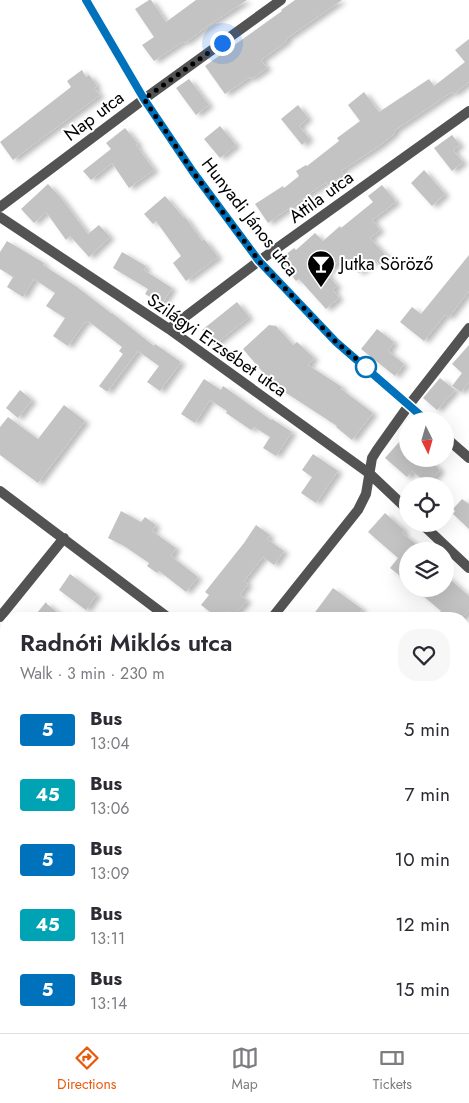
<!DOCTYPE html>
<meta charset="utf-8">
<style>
body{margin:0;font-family:Jost,sans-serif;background:#f7f7f7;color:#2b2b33;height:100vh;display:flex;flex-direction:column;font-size:19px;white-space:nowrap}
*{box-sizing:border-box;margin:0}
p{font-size:16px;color:#7c7c81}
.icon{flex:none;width:28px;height:28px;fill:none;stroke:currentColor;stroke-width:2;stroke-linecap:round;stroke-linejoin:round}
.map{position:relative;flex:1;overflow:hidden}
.side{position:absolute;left:0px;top:612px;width:470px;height:421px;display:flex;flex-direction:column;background:#fff;border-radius:20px 20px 0 0;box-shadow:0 5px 20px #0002}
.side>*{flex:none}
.badge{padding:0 10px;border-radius:4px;font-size:18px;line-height:32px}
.needle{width:32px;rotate:175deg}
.fabs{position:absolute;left:399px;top:412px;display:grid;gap:10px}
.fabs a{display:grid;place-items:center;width:55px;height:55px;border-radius:50%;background:#fff;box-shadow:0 5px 20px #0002;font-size:25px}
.you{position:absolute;width:25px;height:25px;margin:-12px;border:4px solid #fff;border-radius:50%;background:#1a73e8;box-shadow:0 0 0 8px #1a73e833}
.map>.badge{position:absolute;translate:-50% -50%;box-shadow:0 0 0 2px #fff}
.round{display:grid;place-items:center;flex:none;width:52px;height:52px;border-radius:20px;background:#f7f7f7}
.overview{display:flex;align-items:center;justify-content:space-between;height:85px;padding:0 20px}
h1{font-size:24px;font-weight:600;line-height:38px}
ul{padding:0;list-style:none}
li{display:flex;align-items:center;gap:15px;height:65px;padding:0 20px}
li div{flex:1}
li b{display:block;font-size:19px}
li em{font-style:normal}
li .badge{min-width:55px;font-weight:700;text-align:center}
.menu{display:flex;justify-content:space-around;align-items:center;height:70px;border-top:1px solid #e1e1e2;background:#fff;font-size:14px;color:#7c7c81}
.menu a{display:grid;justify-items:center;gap:2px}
.menu .selected{color:#ea580c}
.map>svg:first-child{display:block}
.green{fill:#dadada}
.building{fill:#c3c3c3;filter:url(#shadow)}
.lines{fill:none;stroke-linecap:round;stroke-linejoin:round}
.motorway-casing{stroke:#dbdbdb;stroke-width:17}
.minor{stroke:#535353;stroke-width:10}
.tertiary{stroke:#535353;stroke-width:10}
.motorway{stroke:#000;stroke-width:15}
.line-casing{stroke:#fff;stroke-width:11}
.line{stroke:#0072bc;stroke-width:8}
.walk{stroke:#000;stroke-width:5;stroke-dasharray:0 9}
.stop-dot{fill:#fff;stroke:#0072bc;stroke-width:2.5}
.labels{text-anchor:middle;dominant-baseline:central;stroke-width:4;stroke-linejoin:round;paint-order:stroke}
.street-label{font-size:18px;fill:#000;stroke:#fff}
.poi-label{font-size:18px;fill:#000;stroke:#fff;text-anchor:start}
</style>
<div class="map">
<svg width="469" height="1033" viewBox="0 0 469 1033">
<defs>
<filter id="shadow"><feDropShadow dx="5" dy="2.5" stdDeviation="2.5" flood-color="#0004"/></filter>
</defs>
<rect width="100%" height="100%" fill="#fff"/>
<!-- green -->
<path class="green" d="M 464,674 L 469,678 L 469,919 L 464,920 Z"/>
<!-- building -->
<path class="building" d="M 149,0 L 151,0 L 166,22 L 196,0 L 247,0 L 202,30 L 185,43 L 184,41 L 154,61 L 142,45 L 154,37 L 135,9 Z
M 295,0 L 342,0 L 286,39 L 287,41 L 261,60 L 267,68 L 251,79 L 250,77 L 225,94 L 205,66 L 282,11 L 281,10 Z
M 469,39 L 469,82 L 454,94 L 452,92 L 394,131 L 395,133 L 379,146 L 341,171 L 344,174 L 328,185 L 326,182 L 268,223 L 255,204 L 283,186 L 284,188 L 299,176 L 296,171 L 306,165 L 307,166 L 339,141 L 337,138 L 360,121 L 348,105 L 364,92 L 379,112 L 429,79 L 434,86 L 465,62 L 455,50 Z
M 82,70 L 86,77 L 89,75 L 97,86 L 94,88 L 100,95 L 13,160 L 0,142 L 71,87 L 67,81 Z
M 189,79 L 209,105 L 196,115 L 176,88 Z
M 298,105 L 308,118 L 299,126 L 309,138 L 302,145 L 281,119 Z
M 220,126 L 236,145 L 220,158 L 204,139 Z
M 125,128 L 138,144 L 136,145 L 154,170 L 129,188 L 112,163 L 91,180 L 83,171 L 111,149 L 106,143 Z
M 452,135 L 460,145 L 453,150 L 463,162 L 452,171 L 434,148 Z
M 424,170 L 445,194 L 432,206 L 411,183 Z
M 48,184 L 61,198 L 88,234 L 99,225 L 110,237 L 89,257 L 70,236 L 66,240 L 46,212 L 34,223 L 21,209 Z
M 382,185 L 396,202 L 372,220 L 380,230 L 370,238 L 388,258 L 380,265 L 375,259 L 359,273 L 344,256 L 326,273 L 337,286 L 333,290 L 339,298 L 326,309 L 299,279 L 296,281 L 279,260 L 294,248 L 296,250 L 315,233 L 323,241 L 340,226 L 341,228 L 373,202 L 368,196 Z
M 165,196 L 184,218 L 185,217 L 202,241 L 204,239 L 218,257 L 186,281 L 173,263 L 181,256 L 156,221 L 153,224 L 144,214 Z
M 7,241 L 44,263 L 43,265 L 77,287 L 112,314 L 112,313 L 154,346 L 155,344 L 181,362 L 160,391 L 147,382 L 159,366 L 138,351 L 108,391 L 106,391 L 99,386 L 123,354 L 119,351 L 122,347 L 88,321 L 86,323 L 85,322 L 68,346 L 53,336 L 65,318 L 46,306 L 55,293 L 34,279 L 23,297 L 7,287 L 13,277 L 0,269 L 0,252 Z
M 122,252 L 146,266 L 144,270 L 172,288 L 162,304 L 145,294 L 148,289 L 113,268 Z
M 469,255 L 469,291 L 449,317 L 445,315 L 424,341 L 400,322 L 412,307 L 421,314 Z
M 237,302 L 249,317 L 214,345 L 202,330 Z
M 269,325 L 276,326 L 293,345 L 297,342 L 314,358 L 308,365 L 342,387 L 341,389 L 373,413 L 352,440 L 336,427 L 337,426 L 280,389 L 266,376 L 243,349 Z
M 377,329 L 394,342 L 388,351 L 404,364 L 395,376 L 361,349 Z
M 469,345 L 469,382 L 461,392 L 452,386 L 462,373 L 452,364 Z
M 440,378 L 455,390 L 437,410 L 423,398 Z
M 204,379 L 221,390 L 223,386 L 271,420 L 272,419 L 292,432 L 276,456 L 263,448 L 270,437 L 254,427 L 251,430 L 226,413 L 227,411 L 210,400 L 195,423 L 181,414 Z
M 20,390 L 32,400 L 18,418 L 6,408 Z
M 64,405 L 85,421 L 38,483 L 0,455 L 0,427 L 8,417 L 38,439 Z
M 408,432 L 408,459 L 428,459 L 440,470 L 428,484 L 412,471 L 407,477 L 385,458 Z
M 313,454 L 338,471 L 316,503 L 301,493 L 312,477 L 302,470 Z
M 462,499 L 469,504 L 469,529 L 453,514 L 455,511 L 453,509 Z
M 121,511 L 141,522 L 145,517 L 156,525 L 152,531 L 176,548 L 171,556 L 198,577 L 186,592 L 159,571 L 157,573 L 147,566 L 149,563 L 124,546 L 108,538 Z
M 385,513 L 404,530 L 402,533 L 425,551 L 408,551 L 408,582 L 390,568 L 398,558 L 368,532 Z
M 256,525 L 270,535 L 267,539 L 284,551 L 274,565 L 263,557 L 244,581 L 248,584 L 240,595 L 247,600 L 234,616 L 227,611 L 221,619 L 219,619 L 201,605 L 209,595 L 205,592 L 244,543 Z
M 70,574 L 97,594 L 86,610 L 59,590 Z
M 445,575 L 469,596 L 469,610 L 461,619 L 434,619 L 441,611 L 415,589 L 445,589 Z
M 333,588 L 362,609 L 355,619 L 310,619 Z
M 46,602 L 47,604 L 65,619 L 32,619 Z"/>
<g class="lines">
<!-- motorway casing -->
<g class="motorway-casing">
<path id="motorway" d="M 464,981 L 469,980
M 464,1010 L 469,1009
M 220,1033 L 245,1028
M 354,1033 L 380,1028"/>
</g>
<!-- minor -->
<path class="minor" d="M 0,207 L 144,99 L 281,0
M 0,217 L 169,329 L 352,461 L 370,474 L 408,510
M 169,329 L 259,261 L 469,111
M 0,491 L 170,619
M 422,524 L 469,568
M 0,617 L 64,538
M 271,619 L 358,510 L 366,494 L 372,458 L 377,450 L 409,405 L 469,328
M 0,967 L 6,959"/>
<!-- tertiary -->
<path class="tertiary" d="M 86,0 L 144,99 L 193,172 L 259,261 L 336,342 L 427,421
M 445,437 L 469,458"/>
<!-- motorway -->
<use href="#motorway" class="motorway"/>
</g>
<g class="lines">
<!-- line casing -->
<g class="line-casing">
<path id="line" d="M 86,0 L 144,99 L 193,172 L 259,261 L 336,342 L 427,421"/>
</g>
<!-- line -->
<use href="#line" class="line"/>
<!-- walk -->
<path class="walk" d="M 222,43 L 144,99 L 193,172 L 259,261 L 336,342 L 366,367"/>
</g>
<!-- icons -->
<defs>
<g id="bar-pin" transform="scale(1.4375)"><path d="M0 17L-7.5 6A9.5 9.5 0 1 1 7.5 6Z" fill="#000" stroke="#fff"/><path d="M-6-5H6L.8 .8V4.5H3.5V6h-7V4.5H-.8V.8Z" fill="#fff"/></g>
</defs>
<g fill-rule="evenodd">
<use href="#bar-pin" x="321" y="264"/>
</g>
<!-- markers -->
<circle class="stop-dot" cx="366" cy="367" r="10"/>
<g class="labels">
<!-- street labels -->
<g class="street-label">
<text transform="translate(94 116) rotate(-37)">Nap utca</text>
<text transform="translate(321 197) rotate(-36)">Attila utca</text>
<text transform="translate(250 217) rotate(52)">Hunyadi János utca</text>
<text transform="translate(217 345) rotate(35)">Szilágyi Erzsébet utca</text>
</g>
<!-- poi labels -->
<g class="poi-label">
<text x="340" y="264">Jutka Söröző</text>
</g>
</g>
</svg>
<div class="fabs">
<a><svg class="needle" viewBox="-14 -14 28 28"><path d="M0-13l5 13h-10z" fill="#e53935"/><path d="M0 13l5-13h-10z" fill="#7c7c81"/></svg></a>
<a><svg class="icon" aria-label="locate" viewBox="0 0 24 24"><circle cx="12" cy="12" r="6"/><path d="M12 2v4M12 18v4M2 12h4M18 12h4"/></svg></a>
<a><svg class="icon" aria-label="layers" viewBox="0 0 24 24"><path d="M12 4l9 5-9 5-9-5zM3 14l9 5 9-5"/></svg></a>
</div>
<div class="you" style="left:222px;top:43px"></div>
<section class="side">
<div class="overview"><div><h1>Radnóti Miklós utca</h1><p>Walk · 3 min · 230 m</p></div><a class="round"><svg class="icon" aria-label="heart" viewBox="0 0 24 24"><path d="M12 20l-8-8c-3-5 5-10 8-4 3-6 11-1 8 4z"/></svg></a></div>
<ul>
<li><span class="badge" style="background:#0072bc;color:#fff">5</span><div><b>Bus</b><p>13:04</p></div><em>5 min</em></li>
<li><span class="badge" style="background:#00a3b4;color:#fff">45</span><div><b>Bus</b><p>13:06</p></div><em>7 min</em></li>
<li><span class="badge" style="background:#0072bc;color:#fff">5</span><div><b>Bus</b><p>13:09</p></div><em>10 min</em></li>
<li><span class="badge" style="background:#00a3b4;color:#fff">45</span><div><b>Bus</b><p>13:11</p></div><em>12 min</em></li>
<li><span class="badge" style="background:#0072bc;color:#fff">5</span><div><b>Bus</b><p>13:14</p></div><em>15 min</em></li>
</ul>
</section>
</div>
<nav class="menu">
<a class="selected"><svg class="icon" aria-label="directions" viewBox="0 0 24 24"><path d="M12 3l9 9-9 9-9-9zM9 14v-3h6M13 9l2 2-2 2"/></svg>Directions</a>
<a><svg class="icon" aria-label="map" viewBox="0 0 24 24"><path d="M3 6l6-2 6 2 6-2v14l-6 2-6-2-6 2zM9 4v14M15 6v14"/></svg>Map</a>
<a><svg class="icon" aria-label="tickets" viewBox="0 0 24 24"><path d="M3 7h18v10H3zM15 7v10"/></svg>Tickets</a>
</nav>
